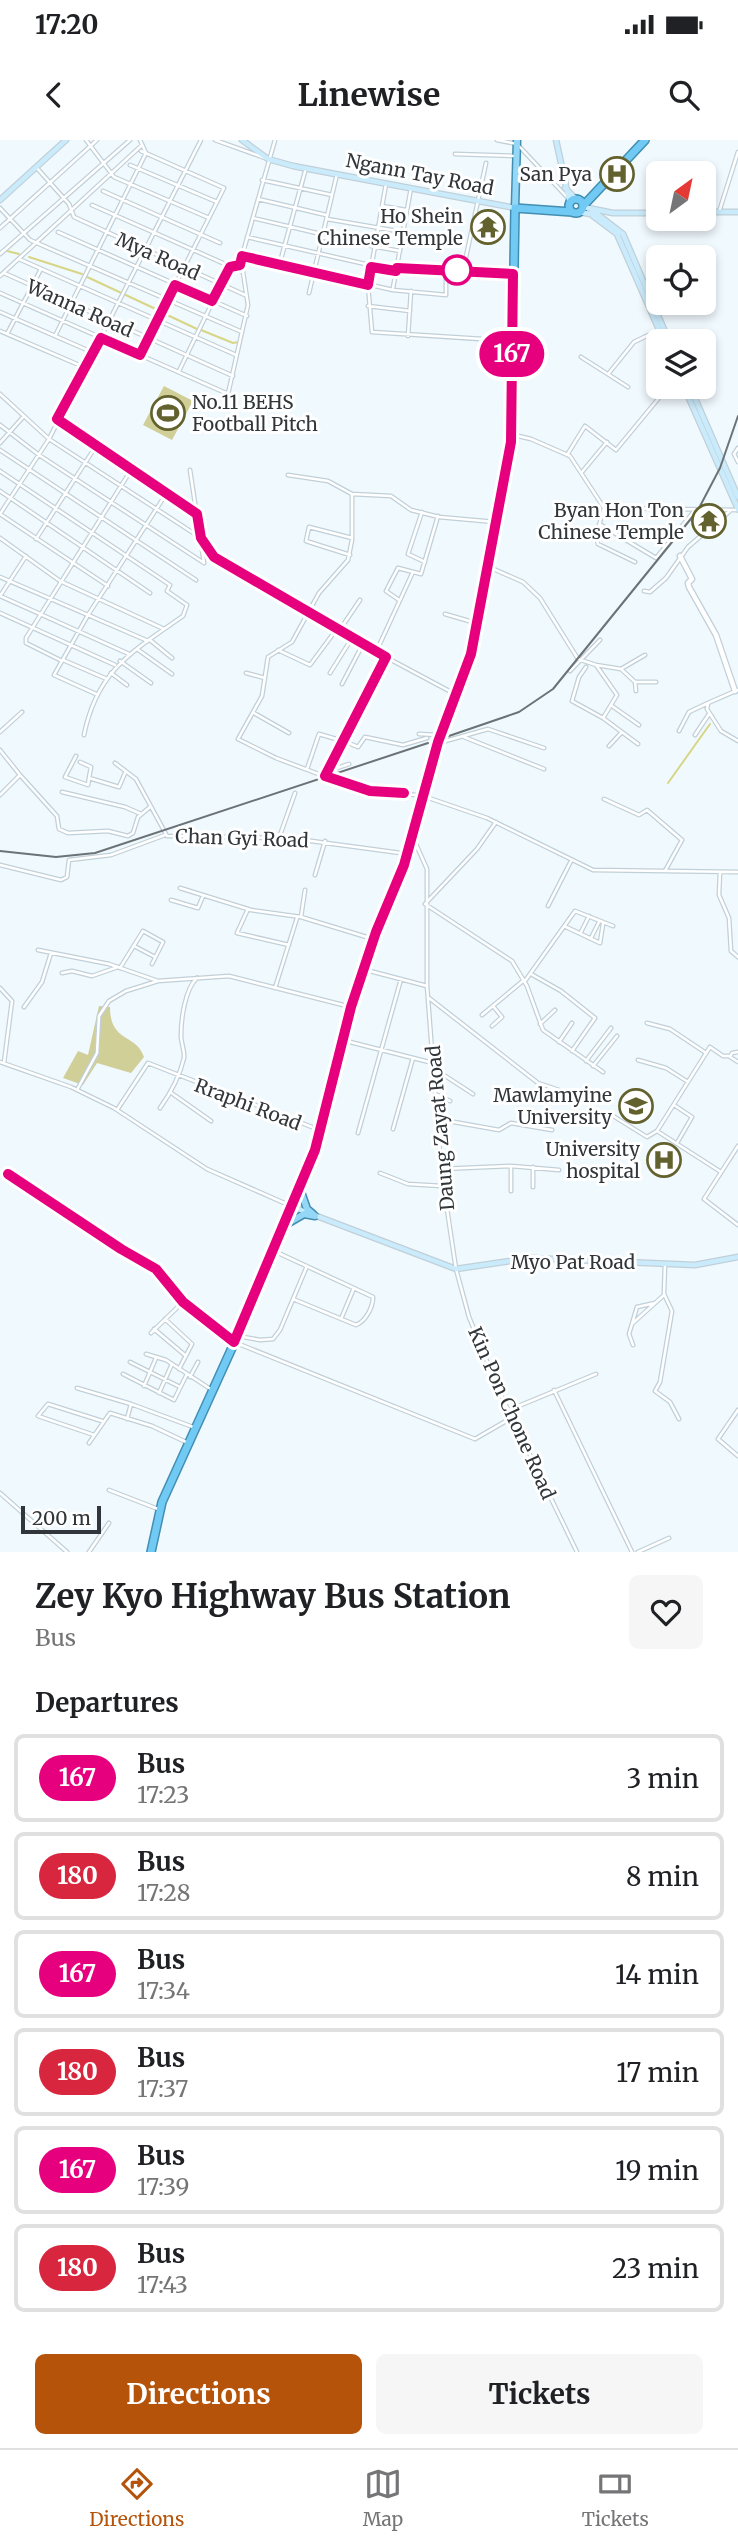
<!DOCTYPE html>
<style>
body{margin:0;font-family:Merriweather,serif;background:#f6f6f6;color:#202124;height:100vh;display:flex;flex-direction:column;font-size:26px;white-space:nowrap}
*{box-sizing:border-box;margin:0}
p{font-size:23px;color:#757577}
.icon{flex:none;width:38px;height:38px;fill:none;stroke:currentColor;stroke-width:2;stroke-linecap:round;stroke-linejoin:round}
.map{position:relative;height:1412px;overflow:hidden}
.panel{display:flex;flex-direction:column;background:#fff;flex:1}
.panel>*{flex:none}
.badge{padding:0 14px;border-radius:23px;font-size:24px;line-height:46px}
.needle{width:46px;rotate:33deg}
.tools{position:absolute;left:646px;top:21px;display:grid;gap:14px}
.tools a{display:grid;place-items:center;width:70px;height:70px;border-radius:10px;background:#fff;box-shadow:0 4px 10px #0003;font-size:35px}
.scale{position:absolute;left:21px;bottom:18px;width:80px;box-sizing:border-box;padding-left:7px;border:4px solid #30363a;border-top:0;font-size:19px;line-height:24px;white-space:nowrap;color:#30363a;-webkit-text-stroke:5px #fff;paint-order:stroke}
.map>.badge{position:absolute;translate:-50% -50%;box-shadow:0 0 0 4px #fff}
h2{padding:0 35px;font-size:26px;line-height:63px}
.round{display:grid;place-items:center;flex:none;width:74px;height:74px;border-radius:10px;background:#f6f6f6}
.overview{display:flex;align-items:center;justify-content:space-between;height:119px;padding:0 35px}
h1{font-size:33px;font-weight:700;line-height:52px}
.primary-button{display:flex;gap:14px;margin-top:auto;padding:14px 35px}
.primary-button a{flex:1;height:80px;border-radius:10px;background:#b45309;color:#fff;font-size:28px;font-weight:700;line-height:80px;text-align:center}
.primary-button a+a{background:#f6f6f6;color:#202124}
ul{padding:0;list-style:none}
li{display:flex;align-items:center;gap:21px;height:88px;margin:0 14px 10px;padding:0 21px;border:4px solid #e0e0e0;border-radius:10px}
li div{flex:1}
li b{display:block;font-size:26px}
li em{font-style:normal}
li .badge{min-width:77px;font-weight:700;text-align:center}
.status{display:flex;justify-content:space-between;align-items:center;height:49px;padding:0 35px;background:#fff;direction:ltr}
.status svg{height:19px;fill:currentColor}
header{display:flex;justify-content:space-between;align-items:center;height:91px;padding:0 35px;background:#fff;font-size:32px;font-weight:700}
.tab-bar{display:flex;justify-content:space-around;align-items:center;height:98px;border-top:2px solid #e0e0e0;background:#fff;font-size:19px;color:#757577}
.tab-bar a{display:grid;justify-items:center;gap:4px}
.tab-bar .active{color:#b45309}
.map>svg:first-child{display:block}
.green{fill:#d0cf98}
.lines{fill:none;stroke-linecap:round;stroke-linejoin:round}
.stream{stroke:#d8d686;stroke-width:2}
.minor-casing{stroke:#c1d0d8;stroke-width:5}
.tertiary-casing{stroke:#c1d0d8;stroke-width:7}
.secondary-casing{stroke:#c1d0d8;stroke-width:7}
.primary-casing{stroke:#438eb1;stroke-width:9}
.trunk-casing{stroke:#438eb1;stroke-width:10}
.minor{stroke:#fff;stroke-width:2.5}
.tertiary{stroke:#fff;stroke-width:4.5}
.secondary{stroke:#caebfb;stroke-width:4.5}
.primary{stroke:#94d7f7;stroke-width:6}
.trunk{stroke:#70caf4;stroke-width:7}
.rail{stroke:#6c7377;stroke-width:2}
.line-casing{stroke:#fff;stroke-width:16}
.line{stroke:#e6007e;stroke-width:10}
.stop-dot{fill:#fff;stroke:#e6007e;stroke-width:3.5}
.labels{text-anchor:middle;dominant-baseline:central;stroke-width:6;stroke-linejoin:round;paint-order:stroke}
.street-label{font-size:19px;fill:#30363a;stroke:#fff}
.poi-label{font-size:19px;fill:#30363a;stroke:#fff;text-anchor:end}
</style>
<div class="status"><b>17:20</b><svg viewBox="0 0 49 12"><path d="M0 12V9h3v3zM5 12V6h3v6zM10 12V3h3v9zM15 12V0h3v12zM26 1h20v11H26zM47 4h2v5h-2z"/></svg></div>
<header><svg class="icon" aria-label="back" viewBox="0 0 24 24"><path d="M15 5l-7 7 7 7"/></svg>Linewise<svg class="icon" aria-label="search" viewBox="0 0 24 24"><circle cx="10" cy="10" r="6"/><path d="M15 15l6 6"/></svg></header>
<div class="map">
<svg width="738" height="1412" viewBox="0 0 738 1412">
<rect width="100%" height="100%" fill="#f0f9fe"/>
<!-- green -->
<path class="green" d="M 164,246 L 193,261 L 172,300 L 143,285 Z
M 99,866 L 110,867 C 110,903 136,893 144,917 L 131,933 L 97,923 L 83,945 L 63,938 L 78,911 L 88,915 Z"/>
<g class="lines">
<!-- stream -->
<path class="stream" d="M 7,111 L 19,114
M 29,117 L 82,134
M 85,136 L 160,171
M 163,173 L 197,189
M 201,190 L 233,203 L 239,202
M 668,643 L 710,584"/>
<!-- minor casing -->
<g class="minor-casing">
<path id="minor" d="M 86,0 L 114,37 L 209,78
M 215,0 L 265,18
M 497,0 L 517,4 L 566,56
M 455,14 L 514,16
M 130,25 L 217,62
M 36,27 L 69,64 L 74,77 L 245,155
M 262,40 L 332,55
M 386,44 L 368,145 L 372,192 L 512,201
M 103,51 L 220,103
M 258,59 L 326,75
M 382,66 L 406,70
M 0,68 L 30,100 L 242,192
M 719,72 L 738,12
M 253,78 L 321,94
M 327,79 L 403,92
M 0,88 L 97,0
M 58,92 L 247,176
M 247,97 L 396,131
M 321,97 L 400,111
M 0,114 L 130,0
M 242,116 L 393,150 L 446,155 L 446,130
M 19,119 L 236,215
M 279,126 L 306,28
M 397,128 L 513,134
M 238,130 L 275,0
M 463,131 L 486,23
M 4,133 L 233,236
M 0,136 L 142,5
M 393,148 L 411,48
M 0,153 L 228,254 L 248,165 L 243,132 L 92,65
M 309,153 L 337,34
M 368,166 L 410,171
M 0,172 L 94,213
M 0,191 L 86,228
M 7,194 L 41,129
M 55,196 L 146,13 L 140,0
M 408,196 L 411,151
M 140,215 L 224,48 L 141,11
M 581,217 L 628,247
M 179,231 L 230,126
M 609,233 L 634,202 L 659,190
M 0,254 L 49,299 L 201,398 L 214,417 L 365,506 L 453,553
M 57,279 L 197,374
M 0,285 L 39,315 L 204,423
M 514,295 L 531,299 L 570,316 L 604,368 L 738,370
M 0,303 L 24,276
M 738,308 L 734,314 L 738,322
M 0,310 L 196,440
M 567,315 L 585,286 L 616,310 L 668,247
M 190,330 L 204,423
M 0,331 L 170,445 L 167,451 L 187,465 L 183,476 C 133,511 97,530 84,595
M 582,332 L 607,302
M 288,335 L 328,341 L 352,354 L 391,356 L 411,370 L 439,377 L 495,382
M 0,351 L 150,453
M 352,354 L 352,400 L 348,420 L 319,453 L 292,502 L 268,517 L 262,556 L 238,599 L 276,618 L 353,647 L 423,656 L 487,678 L 593,730 L 738,732
M 604,368 L 596,396 L 598,404 L 635,422
M 422,372 L 408,414 L 425,422
M 0,374 L 49,299 L 201,0
M 0,374 L 108,446
M 601,385 L 656,418 L 695,370
M 0,398 L 60,441 L 164,489
M 36,399 L 96,306
M 350,415 L 306,401 L 309,387 L 352,398
M 26,416 L 0,456 L 129,514
M 489,427 L 523,442 L 540,458 L 578,519 L 596,525 L 617,555 L 603,578
M 0,437 L 148,501
M 644,451 L 650,452 L 666,438 L 688,407 L 731,370
M 399,460 L 386,451 L 398,428 L 421,434 L 438,376
M 0,473 L 115,525
M 445,474 L 476,483
M 339,491 L 360,460
M 150,500 L 172,518
M 137,509 L 172,534
M 278,510 L 310,525 L 336,490
M 377,510 L 412,434
M 63,520 L 107,539
M 62,521 L 26,503 L 26,498 L 131,330
M 120,521 L 151,543
M 596,525 L 621,529 L 645,515
M 586,527 L 579,537 L 572,561 L 603,578 L 638,604
M 621,529 L 635,542 L 636,551
M 570,531 L 600,500
M 111,533 L 127,545
M 246,533 L 265,538
M 330,533 L 352,498
M 635,542 L 656,542
M 342,544 L 363,504
M 738,550 L 708,563 L 707,569 L 721,591 L 738,601
M 96,554 L 54,535 L 88,475 L 166,354
M 612,566 L 639,585
M 254,573 L 289,593
M 679,591 L 689,572 L 708,563
M 0,592 L 22,572
M 419,594 L 438,595
M 695,595 L 709,574
M 464,597 L 544,629
M 442,602 L 488,589 L 544,608
M 609,606 L 622,592
M 0,610 L 20,635 L 0,655
M 76,616 L 65,637 L 88,645 L 89,638 L 119,647 L 125,633
M 80,622 L 91,627 L 89,638
M 115,623 L 136,639 L 167,696 L 289,698 L 408,714
M 307,629 L 319,594 L 343,601 L 386,517
M 328,631 L 349,624
M 20,635 L 57,676 L 59,689 L 68,693 L 108,691 L 128,696 L 133,693 L 138,677 L 150,667
M 325,637 L 344,601 L 358,607 L 365,597 L 403,605 L 427,598
M 62,652 L 125,667 L 141,674
M 604,659 L 639,675 L 647,670 L 682,700 L 665,731
M 496,682 L 477,709 L 425,764 L 512,821 L 527,846 L 543,890 L 603,932
M 279,698 L 295,653
M 415,702 L 427,729 L 427,846 L 441,1029 L 456,1129 L 469,1177 L 499,1251 L 577,1412
M 0,725 L 61,740 L 67,737 L 69,720 L 111,715 L 165,695
M 720,732 L 719,755 L 729,778 L 731,811 L 738,817
M 315,735 L 325,701
M 180,748 L 251,770 L 301,777 L 373,799
M 171,760 L 198,768 L 203,756
M 548,766 L 571,721
M 248,769 L 237,793 L 289,805
M 301,777 L 305,750
M 564,786 L 600,803 L 603,784
M 581,792 L 589,776
M 591,798 L 599,782
M 134,806 L 155,817
M 38,810 L 109,824 L 158,841 L 229,836 L 351,867
M 120,828 L 143,791 L 163,802 L 152,824
M 366,830 L 427,846
M 62,833 L 72,831 L 92,836 L 118,827
M 531,834 L 561,851 L 595,878 L 572,911
M 525,841 L 575,771 L 613,786
M 0,848 L 12,861 L 4,923
M 275,848 L 297,778
M 429,858 L 538,943 L 562,951
M 24,867 L 42,842 L 51,813
M 482,875 L 524,840
M 647,883 L 670,889 L 706,913
M 540,884 L 555,870
M 492,886 L 502,877 L 493,866
M 346,901 L 433,923
M 559,902 L 572,883
M 738,912 L 732,913 L 730,917 L 738,922
M 638,920 L 666,928 L 688,942
M 586,921 L 611,888
M 0,922 L 71,947 L 114,968 L 207,1029 L 291,1066
M 593,926 L 617,896
M 433,928 L 473,954
M 77,950 L 97,913 L 99,876 L 109,861 L 126,851 L 158,841
M 170,952 L 211,981
M 435,954 L 450,961
M 674,965 L 692,977 L 677,1003
M 160,968 C 170,954 180,935 184,918 C 185,911 181,903 181,896 C 181,879 185,849 197,838
M 117,970 L 148,923 L 317,989
M 610,974 L 647,997 L 657,991
M 437,979 L 499,990 L 511,983 L 552,990
M 393,989 L 413,918
M 358,993 L 401,839
M 738,1006 L 704,1059 L 738,1085
M 441,1029 L 511,1026 L 559,1030
M 721,1032 L 657,991 L 710,907 L 723,916 L 730,916
M 380,1033 L 408,1044 L 442,1046
M 8,1034 L 121,1109 L 156,1129 L 192,1171 L 234,1202 L 475,1299 L 513,1277
M 533,1047 L 533,1027
M 511,1051 L 511,1026
M 274,1111 L 373,1157 C 373,1167 366,1181 356,1185 L 293,1159
M 665,1123 L 664,1154 L 672,1171 L 660,1242 L 655,1251 L 670,1262 L 679,1279
M 165,1179 L 192,1204 L 179,1229
M 341,1179 L 354,1148
M 633,1183 L 664,1155
M 154,1189 L 186,1216
M 151,1193 L 183,1162
M 238,1196 L 260,1200 L 273,1199 L 280,1190 L 307,1126
M 633,1205 L 629,1194 L 637,1167 L 655,1163
M 146,1214 L 166,1220 L 212,1250
M 130,1222 L 180,1247
M 123,1234 L 174,1260 L 187,1234
M 190,1237 L 198,1222
M 144,1246 L 156,1218
M 77,1248 L 131,1264 L 193,1287
M 554,1250 L 632,1412
M 159,1253 L 172,1224
M 509,1270 L 596,1234
M 738,1270 L 718,1299 L 738,1316
M 127,1279 L 131,1264
M 94,1295 L 38,1276 L 48,1264 L 102,1281
M 89,1303 L 110,1273 L 152,1286 L 188,1303
M 109,1350 L 158,1369
M 0,1353 L 67,1412
M 89,1412 L 109,1383
M 638,1412 L 669,1398"/>
</g>
<!-- tertiary casing -->
<g class="tertiary-casing">
<path id="tertiary" d="M 680,416 L 692,439 L 688,443 L 689,447 L 716,495 L 735,551"/>
</g>
<!-- secondary casing -->
<g class="secondary-casing">
<path id="secondary" d="M 242,0 L 268,19 L 293,26 L 515,68
M 556,0 L 570,64
M 565,48 L 577,60
M 0,60 L 66,0
M 583,67 L 613,73 L 658,73
M 592,70 L 623,94 L 669,201
M 579,72 L 596,75
M 704,72 L 738,72
M 593,76 L 617,94 L 664,201
M 684,247 L 738,369
M 690,247 L 738,357
M 293,1067 L 456,1129 L 530,1118 L 695,1125 L 738,1117"/>
</g>
<!-- primary casing -->
<g class="primary-casing">
<path id="primary" d="M 515,68 L 517,0
M 300,1049 L 307,1069 L 313,1074
M 285,1085 L 304,1074 L 315,1076"/>
</g>
<!-- trunk casing -->
<g class="trunk-casing">
<path id="trunk" d="M569 66a7 7 0 1 1 14 0a7 7 0 1 1-14 0Z
M 583,66 L 645,0
M 151,1412 L 162,1362 L 251,1166 L 315,1010 L 351,867 L 376,792 L 405,725 L 438,603 L 471,514 L 511,302 L 515,68 L 572,72"/>
</g>
<!-- minor -->
<use href="#minor" class="minor"/>
<!-- tertiary -->
<use href="#tertiary" class="tertiary"/>
<!-- secondary -->
<use href="#secondary" class="secondary"/>
<!-- primary -->
<use href="#primary" class="primary"/>
<!-- trunk -->
<use href="#trunk" class="trunk"/>
<!-- rail -->
<path class="rail" d="M 446,597 L 519,572 L 553,549 L 698,370 L 720,328 L 738,276
M 0,711 L 56,717 L 95,713 L 428,603"/>
</g>
<g class="lines">
<!-- line casing -->
<g class="line-casing">
<path id="line" d="M 8,1034 L 121,1109 L 156,1129 L 183,1162 L 234,1202 L 315,1010 L 351,867 L 376,792 L 404,725 L 438,602 L 471,514 L 511,302 L 513,134 L 397,128 L 396,131 L 371,127 L 368,145 L 242,116 L 240,125 L 230,127 L 212,161 L 175,145 L 140,215 L 101,198 L 57,279 L 197,374 L 201,398 L 214,417 L 386,517 L 325,636 L 370,651 L 404,653"/>
</g>
<!-- line -->
<use href="#line" class="line"/>
</g>
<!-- icons -->
<defs>
<g id="hospital-ring" transform="scale(1.75)"><circle r="9.5" fill="#fff" stroke="#63612d" stroke-width="1.5"/><path d="M-5-5h3v3.5h4V-5h3V5h-3V1.5h-4V5h-3Z" fill="#63612d"/></g>
<g id="temple-ring" transform="scale(1.75)"><circle r="9.5" fill="#fff" stroke="#63612d" stroke-width="1.5"/><path d="M0-6L5-2H3V0L6.5 2.5H4V6H1.5V3h-3V6H-4V2.5H-6.5L-3 0V-2H-5Z" fill="#63612d"/></g>
<g id="stadium-ring" transform="scale(1.75)"><circle r="9.5" fill="#fff" stroke="#63612d" stroke-width="1.5"/><path d="M0-5a6.5 5 0 1 0 0 10a6.5 5 0 1 0 0-10ZM-3.5-1.8h7v3.6h-7Z" fill="#63612d"/></g>
<g id="university-ring" transform="scale(1.75)"><circle r="9.5" fill="#fff" stroke="#63612d" stroke-width="1.5"/><path d="M0-5L7-2L0 1L-7-2ZM-4 1L0 2.5L4 1V4Q0 6-4 4Z" fill="#63612d"/></g>
</defs>
<g fill-rule="evenodd">
<use href="#hospital-ring" x="617" y="34"/>
<use href="#temple-ring" x="488" y="87"/>
<use href="#stadium-ring" x="168" y="273"/>
<use href="#temple-ring" x="709" y="381"/>
<use href="#university-ring" x="636" y="966"/>
<use href="#hospital-ring" x="664" y="1020"/>
</g>
<!-- markers -->
<circle class="stop-dot" cx="457" cy="130" r="14"/>
<g class="labels">
<!-- street labels -->
<g class="street-label">
<text transform="translate(420 34) rotate(11)">Ngann Tay Road</text>
<text transform="translate(158 116) rotate(24)">Mya Road</text>
<text transform="translate(80 168) rotate(24)">Wanna Road</text>
<text transform="translate(242 698) rotate(2)">Chan Gyi Road</text>
<text transform="translate(248 964) rotate(21)">Rraphi Road</text>
<text transform="translate(440 988) rotate(-95)">Daung Zayat Road</text>
<text x="573" y="1122">Myo Pat Road</text>
<text transform="translate(512 1273) rotate(66)">Kin Pon Chone Road</text>
</g>
<!-- poi labels -->
<g class="poi-label">
<text x="592" y="34">San Pya</text>
<text x="463" y="76">Ho Shein<tspan x="463" dy="22">Chinese Temple</tspan></text>
<text x="192" y="262" text-anchor="start">No.11 BEHS<tspan x="192" dy="22">Football Pitch</tspan></text>
<text x="684" y="370">Byan Hon Ton<tspan x="684" dy="22">Chinese Temple</tspan></text>
<text x="612" y="955">Mawlamyine<tspan x="612" dy="22">University</tspan></text>
<text x="640" y="1009">University<tspan x="640" dy="22">hospital</tspan></text>
</g>
</g>
</svg>
<div class="tools">
<a><svg class="needle" viewBox="-14 -14 28 28"><path d="M0-13l5 13h-10z" fill="#e53935"/><path d="M0 13l5-13h-10z" fill="#757577"/></svg></a>
<a><svg class="icon" aria-label="locate" viewBox="0 0 24 24"><circle cx="12" cy="12" r="6"/><path d="M12 2v4M12 18v4M2 12h4M18 12h4"/></svg></a>
<a><svg class="icon" aria-label="layers" viewBox="0 0 24 24"><path d="M12 4l9 5-9 5-9-5zM3 14l9 5 9-5"/></svg></a>
</div>
<div class="scale">200 m</div>
<b class="badge" style="left:512px;top:214px;background:#e6007e;color:#fff">167</b>
</div>
<section class="panel">
<div class="overview"><div><h1>Zey Kyo Highway Bus Station</h1><p>Bus</p></div><a class="round"><svg class="icon" aria-label="heart" viewBox="0 0 24 24"><path d="M12 20l-8-8c-3-5 5-10 8-4 3-6 11-1 8 4z"/></svg></a></div>
<h2>Departures</h2>
<ul>
<li><span class="badge" style="background:#e6007e;color:#fff">167</span><div><b>Bus</b><p>17:23</p></div><em>3 min</em></li>
<li><span class="badge" style="background:#d7263d;color:#fff">180</span><div><b>Bus</b><p>17:28</p></div><em>8 min</em></li>
<li><span class="badge" style="background:#e6007e;color:#fff">167</span><div><b>Bus</b><p>17:34</p></div><em>14 min</em></li>
<li><span class="badge" style="background:#d7263d;color:#fff">180</span><div><b>Bus</b><p>17:37</p></div><em>17 min</em></li>
<li><span class="badge" style="background:#e6007e;color:#fff">167</span><div><b>Bus</b><p>17:39</p></div><em>19 min</em></li>
<li><span class="badge" style="background:#d7263d;color:#fff">180</span><div><b>Bus</b><p>17:43</p></div><em>23 min</em></li>
</ul>
<div class="primary-button"><a>Directions</a><a>Tickets</a></div>
</section>
<nav class="tab-bar">
<a class="active"><svg class="icon" aria-label="directions" viewBox="0 0 24 24"><path d="M12 3l9 9-9 9-9-9zM9 14v-3h6M13 9l2 2-2 2"/></svg>Directions</a>
<a><svg class="icon" aria-label="map" viewBox="0 0 24 24"><path d="M3 6l6-2 6 2 6-2v14l-6 2-6-2-6 2zM9 4v14M15 6v14"/></svg>Map</a>
<a><svg class="icon" aria-label="tickets" viewBox="0 0 24 24"><path d="M3 7h18v10H3zM15 7v10"/></svg>Tickets</a>
</nav>
